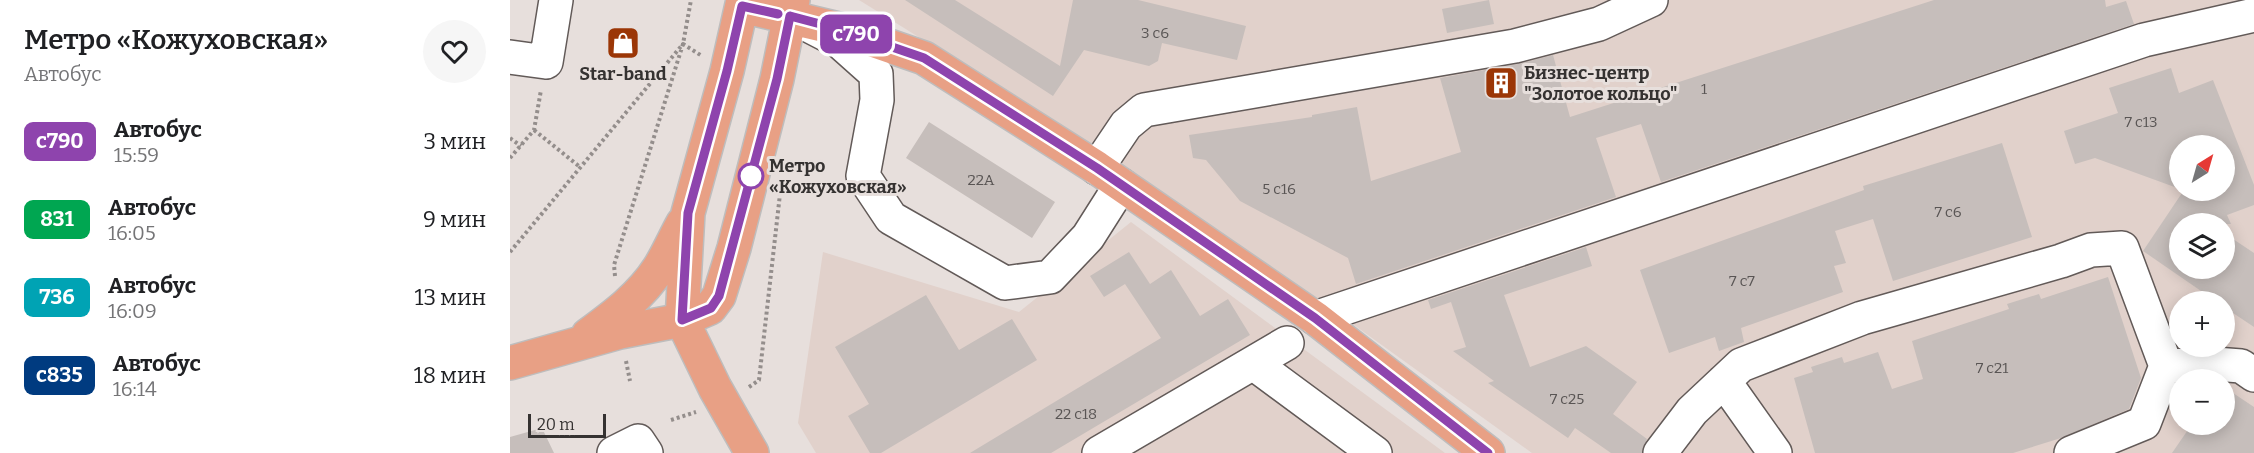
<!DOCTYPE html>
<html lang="ru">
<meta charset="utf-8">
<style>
body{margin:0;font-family:Bitter,serif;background:#f6f6f6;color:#202124;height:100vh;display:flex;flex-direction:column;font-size:22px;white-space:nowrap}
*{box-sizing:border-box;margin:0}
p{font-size:20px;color:#757577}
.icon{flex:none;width:33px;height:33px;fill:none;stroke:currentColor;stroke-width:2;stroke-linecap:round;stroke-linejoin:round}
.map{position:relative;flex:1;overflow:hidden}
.side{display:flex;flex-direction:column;background:#fff;width:510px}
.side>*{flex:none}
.badge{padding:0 12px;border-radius:9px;font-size:21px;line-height:39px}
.needle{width:39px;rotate:37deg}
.controls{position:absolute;left:1659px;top:135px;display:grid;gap:12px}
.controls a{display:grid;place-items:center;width:66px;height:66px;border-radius:50%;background:#fff;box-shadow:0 3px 15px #0003;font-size:30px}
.scale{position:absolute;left:18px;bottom:15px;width:78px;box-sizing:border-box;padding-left:6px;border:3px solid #353231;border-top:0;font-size:16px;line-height:21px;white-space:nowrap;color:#353231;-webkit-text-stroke:4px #e7dfdc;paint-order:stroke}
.map>.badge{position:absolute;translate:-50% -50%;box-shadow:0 0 0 3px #fff}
.round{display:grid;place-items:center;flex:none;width:63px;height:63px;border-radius:32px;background:#f6f6f6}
.headline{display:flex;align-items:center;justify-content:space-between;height:102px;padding:0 24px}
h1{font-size:28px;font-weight:600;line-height:45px}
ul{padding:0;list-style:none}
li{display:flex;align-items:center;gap:18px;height:78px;padding:0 24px}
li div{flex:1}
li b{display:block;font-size:22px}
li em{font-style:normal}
li .badge{min-width:66px;font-weight:700;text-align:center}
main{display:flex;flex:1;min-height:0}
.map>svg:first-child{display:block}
.built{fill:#e1d1cb;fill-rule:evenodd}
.building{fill:#c6bebb}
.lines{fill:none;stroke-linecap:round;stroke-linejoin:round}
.minor-casing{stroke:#625a58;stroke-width:36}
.major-casing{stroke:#bebdbd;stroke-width:36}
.path{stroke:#948e8c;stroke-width:4;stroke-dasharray:3 3;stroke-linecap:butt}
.minor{stroke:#fff;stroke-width:33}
.major{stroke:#e8a085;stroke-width:33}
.line-casing{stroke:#fff;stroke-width:14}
.line{stroke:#8e44ad;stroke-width:9}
.stop-dot{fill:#fff;stroke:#8e44ad;stroke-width:3}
.labels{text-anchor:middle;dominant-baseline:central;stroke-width:6;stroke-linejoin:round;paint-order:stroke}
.number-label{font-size:15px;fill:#595554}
.poi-label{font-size:18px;font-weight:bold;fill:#353231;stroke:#e7dfdc;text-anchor:start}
.stop-label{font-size:18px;font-weight:bold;fill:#353231;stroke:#e7dfdc;text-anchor:start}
</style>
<main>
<section class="side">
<div class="headline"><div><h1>Метро «Кожуховская»</h1><p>Автобус</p></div><a class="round"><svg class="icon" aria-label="heart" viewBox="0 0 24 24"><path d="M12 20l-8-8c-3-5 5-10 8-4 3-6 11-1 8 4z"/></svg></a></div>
<ul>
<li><span class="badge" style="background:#8e44ad;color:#fff">с790</span><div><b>Автобус</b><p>15:59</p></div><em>3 мин</em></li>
<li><span class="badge" style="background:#00a651;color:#fff">831</span><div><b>Автобус</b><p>16:05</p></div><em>9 мин</em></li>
<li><span class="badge" style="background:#00a3b4;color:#fff">736</span><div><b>Автобус</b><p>16:09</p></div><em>13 мин</em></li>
<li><span class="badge" style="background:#003b80;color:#fff">с835</span><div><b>Автобус</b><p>16:14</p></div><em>18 мин</em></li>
</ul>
</section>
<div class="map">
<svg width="1744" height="453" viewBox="0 0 1744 453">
<rect width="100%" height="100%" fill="#e7dfdc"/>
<!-- built -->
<path class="built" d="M 349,0 L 1744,0 L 1744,453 L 1022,453 L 844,325 L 592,151 ZM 1670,146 L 1714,146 L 1714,190 L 1670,190 ZM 1670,224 L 1714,224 L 1714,268 L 1670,268 ZM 1670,302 L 1714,302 L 1714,346 L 1670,346 ZM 1670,380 L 1714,380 L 1714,424 L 1670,424 Z
M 621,222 L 935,453 L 306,453 L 288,423 L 313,252 L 509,312 Z"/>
<!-- building -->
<path class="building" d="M 395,0 L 445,0 L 550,66 L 563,0 L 628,0 L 736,26 L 727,60 L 652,43 L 648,61 L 639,66 L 574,50 L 543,96 Z
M 979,0 L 984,24 L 937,33 L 932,9 Z
M 1424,0 L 1595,0 L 1596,7 L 1616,1 L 1624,24 L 1151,182 L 1131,124 L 1086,138 L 1106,197 L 846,284 L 838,258 L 730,201 L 696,160 L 683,158 L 679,135 L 802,117 L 802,115 L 847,107 L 861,181 L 951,152 L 930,78 L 1008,64 L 1043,55 L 1060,117 Z
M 1661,68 L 1669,93 L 1703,80 L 1744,185 L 1744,205 L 1717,215 L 1721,224 L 1670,224 L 1670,268 L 1714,268 L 1714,233 L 1744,253 L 1744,327 L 1714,307 L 1714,302 L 1707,302 L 1633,251 L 1674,190 L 1714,190 L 1714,146 L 1670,146 L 1670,189 L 1585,158 L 1565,164 L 1554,131 L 1608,113 L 1599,88 Z
M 419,122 L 545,202 L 522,238 L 396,158 Z
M 1492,143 L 1522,237 L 1383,281 L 1363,219 L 1325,231 L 1336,263 L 1324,266 L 1333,292 L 1231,328 L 1234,342 L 1209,351 L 1205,337 L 1159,353 L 1130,270 L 1354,190 L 1353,186 Z
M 1076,247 L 1082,266 L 994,295 L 1020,367 L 1076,346 L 1127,382 L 1103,414 L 1137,439 L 1132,453 L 1101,453 L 1065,428 L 1058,438 L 978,383 L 984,381 L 943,351 L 956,347 L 941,302 L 921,309 L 918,300 Z
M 619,252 L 640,284 L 661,270 L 690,316 L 718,299 L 740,335 L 541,453 L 460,453 L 651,338 L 615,284 L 594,297 L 580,276 Z
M 1598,277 L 1631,378 L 1619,409 L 1551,438 L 1503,453 L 1305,453 L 1284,378 L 1303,372 L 1301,367 L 1332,357 L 1334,363 L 1368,352 L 1382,389 L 1413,379 L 1402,341 L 1499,309 L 1497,304 L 1529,294 L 1531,299 Z
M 416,295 L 449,350 L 502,319 L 527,360 L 371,453 L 360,453 L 338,416 L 359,404 L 325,347 Z
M 1714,387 L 1744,407 L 1744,453 L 1662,453 L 1682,424 L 1714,424 Z
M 32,428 L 44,453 L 0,453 L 0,437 Z"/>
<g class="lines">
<!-- minor casing -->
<g class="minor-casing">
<path id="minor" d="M 300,26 L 329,41 L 366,74 L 367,100 L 353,176 L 381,218 L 495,283 L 540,277 L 578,237 L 611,185
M 0,57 L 36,62 L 46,0
M 587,168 L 616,125 L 634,110 L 1005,46 L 1089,24 L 1141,0
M 805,318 L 1634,40 L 1744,15
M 743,363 L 865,453
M 1656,366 L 1705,364 L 1731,366 L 1744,375
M 1214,381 L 1265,453
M 104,453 L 128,441 L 136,453
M 589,453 L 777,343
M 1150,453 L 1182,411 L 1231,365 L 1352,318 L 1551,261 L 1581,250 L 1612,248 L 1656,366 L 1634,423 L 1561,453"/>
</g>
<!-- major casing -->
<g class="major-casing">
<path id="major" d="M 233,0 L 217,71 L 178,213 L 172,320 L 205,388 L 242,453
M 232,6 L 333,30 L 414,58 L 587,168 L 805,318 L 978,453
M 78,335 C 104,316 131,296 149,268 C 158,254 165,237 173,223
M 0,363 L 110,332 L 172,320 L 200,308 L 209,296 L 224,248 L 267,79 L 283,0"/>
</g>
<!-- path -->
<path class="path" d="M 24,130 L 70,167
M 0,138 L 11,146
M 0,158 L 24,130 L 31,90
M 0,252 L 173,44 L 192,56
M 105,276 L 104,265 L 173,44 L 181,0
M 116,361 L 120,381
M 239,387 L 249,380 L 270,194
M 161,420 L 186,412"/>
<!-- minor -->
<use href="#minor" class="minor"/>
<!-- major -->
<use href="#major" class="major"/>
</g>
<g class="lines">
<!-- line casing -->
<g class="line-casing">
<path id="line" d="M 268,14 L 232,6 L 217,71 L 178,213 L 172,320 L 201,308 L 209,296 L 267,79 L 280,16 L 333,30 L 414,58 L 587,168 L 805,318 L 978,453"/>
</g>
<!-- line -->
<use href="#line" class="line"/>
</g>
<!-- icons -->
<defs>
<g id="shop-square" transform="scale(1.725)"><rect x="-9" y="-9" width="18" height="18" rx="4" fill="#9b3606" stroke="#e7dfdc"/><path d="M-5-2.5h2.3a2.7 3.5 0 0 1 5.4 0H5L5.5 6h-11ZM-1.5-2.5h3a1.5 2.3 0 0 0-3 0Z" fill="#fff"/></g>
<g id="building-square" transform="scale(1.725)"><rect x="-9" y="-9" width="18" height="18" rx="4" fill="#9b3606" stroke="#e7dfdc"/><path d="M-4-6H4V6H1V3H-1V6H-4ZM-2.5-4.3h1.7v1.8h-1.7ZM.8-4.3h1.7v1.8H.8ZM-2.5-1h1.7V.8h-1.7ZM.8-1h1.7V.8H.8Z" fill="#fff"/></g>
</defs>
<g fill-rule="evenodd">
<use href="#shop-square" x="113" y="43"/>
<use href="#building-square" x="991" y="83"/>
</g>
<!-- markers -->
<circle class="stop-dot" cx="241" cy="176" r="12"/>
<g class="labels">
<!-- number labels -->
<g class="number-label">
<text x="645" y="33">3 с6</text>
<text x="1194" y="89">1</text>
<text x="1631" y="122">7 с13</text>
<text x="471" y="180">22А</text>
<text x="769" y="189">5 с16</text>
<text x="1438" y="212">7 с6</text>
<text x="1232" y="281">7 с7</text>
<text x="1482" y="368">7 c21</text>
<text x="1057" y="399">7 с25</text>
<text x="566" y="414">22 с18</text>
</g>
<!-- poi labels -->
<g class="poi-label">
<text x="1014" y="73">Бизнес-центр<tspan x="1014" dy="21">"Золотое кольцо"</tspan></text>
<text x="113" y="74" text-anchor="middle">Star-band</text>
</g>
<!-- stop labels -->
<g class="stop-label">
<text x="259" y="166">Метро<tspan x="259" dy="21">«Кожуховская»</tspan></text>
</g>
</g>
</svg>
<div class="controls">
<a><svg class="needle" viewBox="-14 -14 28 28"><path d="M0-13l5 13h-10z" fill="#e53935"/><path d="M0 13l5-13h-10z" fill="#757577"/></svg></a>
<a><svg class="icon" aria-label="layers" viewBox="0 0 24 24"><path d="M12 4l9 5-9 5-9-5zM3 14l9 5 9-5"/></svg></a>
<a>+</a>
<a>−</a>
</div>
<div class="scale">20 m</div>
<b class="badge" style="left:346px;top:34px;background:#8e44ad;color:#fff">с790</b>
</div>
</main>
